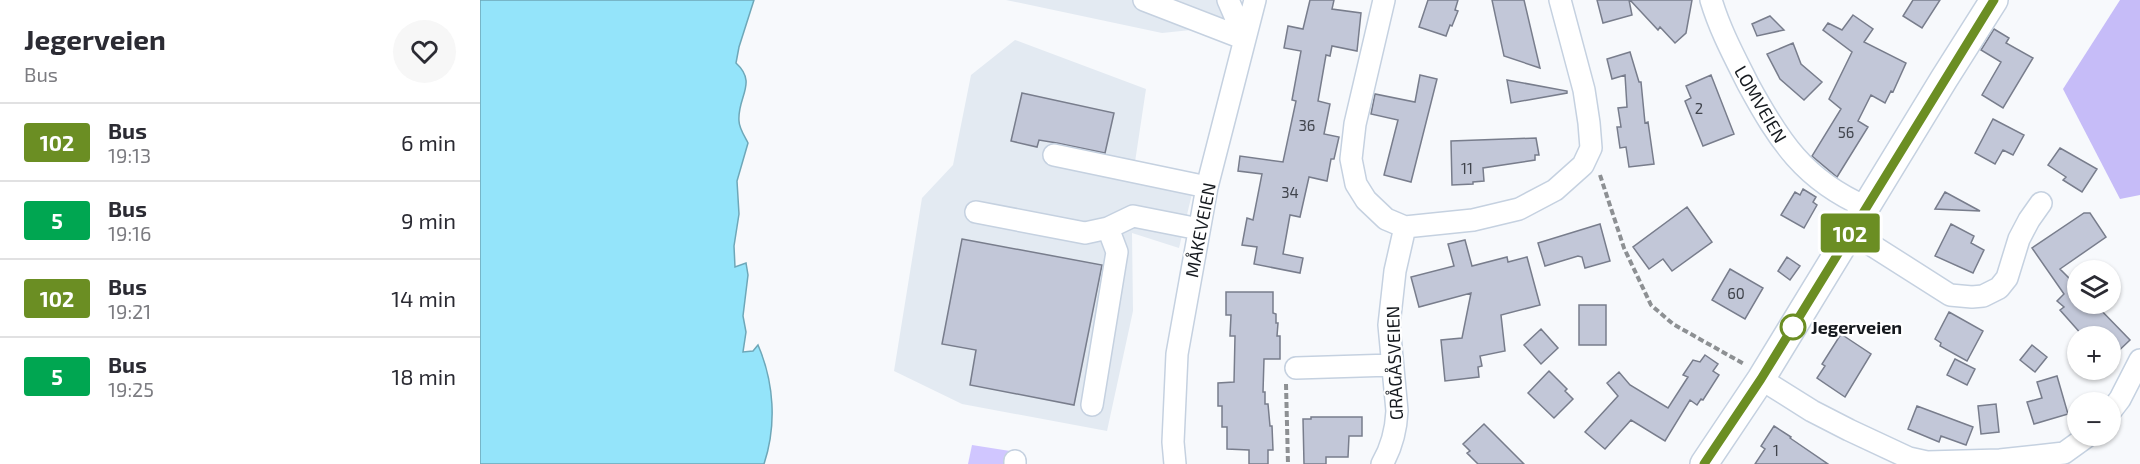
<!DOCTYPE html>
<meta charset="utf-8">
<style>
body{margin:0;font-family:"Exo 2",sans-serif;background:#f7f7f7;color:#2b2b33;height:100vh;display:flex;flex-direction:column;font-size:22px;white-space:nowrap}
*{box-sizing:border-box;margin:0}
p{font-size:20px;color:#7c7c81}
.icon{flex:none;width:33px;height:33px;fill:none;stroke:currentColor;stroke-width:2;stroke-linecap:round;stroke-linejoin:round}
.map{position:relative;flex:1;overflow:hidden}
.panel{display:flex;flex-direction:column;background:#fff;width:480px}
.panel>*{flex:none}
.badge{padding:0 12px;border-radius:4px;font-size:21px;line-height:39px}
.fabs{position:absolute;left:1587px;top:260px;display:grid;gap:12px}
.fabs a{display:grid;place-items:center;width:54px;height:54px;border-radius:50%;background:#fff;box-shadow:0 2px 4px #0004;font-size:30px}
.map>.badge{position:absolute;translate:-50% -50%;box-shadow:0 0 0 3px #fff}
.round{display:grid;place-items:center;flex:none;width:63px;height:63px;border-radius:32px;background:#f7f7f7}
.headline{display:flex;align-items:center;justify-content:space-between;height:102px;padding:0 24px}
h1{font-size:28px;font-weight:700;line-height:45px}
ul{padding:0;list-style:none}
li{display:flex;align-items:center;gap:18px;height:78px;padding:0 24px;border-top:2px solid #e1e1e2}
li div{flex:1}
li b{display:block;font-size:22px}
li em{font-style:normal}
li .badge{min-width:66px;font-weight:700;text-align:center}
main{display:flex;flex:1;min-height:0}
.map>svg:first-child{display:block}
.built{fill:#e3eaf2}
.green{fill:#d0c6ff}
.forest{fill:#c6bcf8}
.water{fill:#94e4fa;stroke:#6ea7b8;stroke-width:1.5}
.building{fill:#c2c7d8;stroke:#787d8c;stroke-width:1.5}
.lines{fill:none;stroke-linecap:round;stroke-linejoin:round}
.minor-casing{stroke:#c5d1e0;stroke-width:24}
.major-casing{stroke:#c5d1e0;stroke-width:30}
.path{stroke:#8d9093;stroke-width:4;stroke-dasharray:6 3;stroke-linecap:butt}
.minor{stroke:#fff;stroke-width:21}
.major{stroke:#fff;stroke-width:27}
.line-casing{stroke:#fff;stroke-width:14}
.line{stroke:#6b8e23;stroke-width:9}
.stop-dot{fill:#fff;stroke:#6b8e23;stroke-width:3}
.labels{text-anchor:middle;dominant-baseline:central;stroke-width:4.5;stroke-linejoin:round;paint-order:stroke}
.number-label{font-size:15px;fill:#40444c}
.street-label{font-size:18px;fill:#15191e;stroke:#fff}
.stop-label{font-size:18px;font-weight:bold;fill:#15191e;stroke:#fff;text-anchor:start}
</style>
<main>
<section class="panel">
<div class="headline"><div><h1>Jegerveien</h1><p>Bus</p></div><a class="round"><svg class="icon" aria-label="heart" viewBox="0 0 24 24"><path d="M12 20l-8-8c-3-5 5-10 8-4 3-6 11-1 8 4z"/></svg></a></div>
<ul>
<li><span class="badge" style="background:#6b8e23;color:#fff">102</span><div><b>Bus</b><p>19:13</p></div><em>6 min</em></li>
<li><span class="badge" style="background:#00a651;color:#fff">5</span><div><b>Bus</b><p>19:16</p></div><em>9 min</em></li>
<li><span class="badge" style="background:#6b8e23;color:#fff">102</span><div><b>Bus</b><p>19:21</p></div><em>14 min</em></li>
<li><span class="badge" style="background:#00a651;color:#fff">5</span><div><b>Bus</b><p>19:25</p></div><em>18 min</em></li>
</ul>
</section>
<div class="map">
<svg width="1660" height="464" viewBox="0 0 1660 464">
<rect width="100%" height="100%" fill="#f7f9fc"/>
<!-- built -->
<path class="built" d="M 526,0 L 740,0 L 749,26 L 682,33 Z
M 535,40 L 666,89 L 655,162 L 717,173 L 699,248 L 652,233 L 653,311 L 627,431 L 482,404 L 414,371 L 442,198 L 473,165 L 491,75 Z"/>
<!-- green -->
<path class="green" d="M 492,445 L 530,451 L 527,464 L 488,464 Z"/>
<!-- forest -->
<path class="forest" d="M 1640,0 L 1660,0 L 1660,195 L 1640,199 L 1583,89 Z"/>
<!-- water -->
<path class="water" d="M 0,0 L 274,0 L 259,47 L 256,63 C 278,83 257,97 259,121 C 259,128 265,137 268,143 L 257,181 L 259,214 L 254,246 L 255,267 L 266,263 L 268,275 L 263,316 L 266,332 L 263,352 L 273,351 L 278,345 C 294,382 297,425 284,464 L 0,464 Z"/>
<!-- building -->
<path class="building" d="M 830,0 L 854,0 L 852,9 L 881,13 L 877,51 L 852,46 L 850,56 L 846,55 L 838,101 L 850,104 L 844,134 L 859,137 L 854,159 L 851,159 L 847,181 L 829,177 L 820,217 L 810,215 L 803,254 L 823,258 L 820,273 L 774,264 L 777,247 L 762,245 L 767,218 L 773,220 L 782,174 L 758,171 L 760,156 L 803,162 L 816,101 L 812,100 L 821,51 L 804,48 L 808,26 L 823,29 Z
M 948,0 L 978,0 L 975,10 L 978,11 L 972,26 L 970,25 L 966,36 L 939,27 Z
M 1012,0 L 1044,0 L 1060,68 L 1024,56 Z
M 1117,0 L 1149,0 L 1152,15 L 1123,23 Z
M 1150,0 L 1212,0 L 1206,33 L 1195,43 L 1180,27 L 1178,30 Z
M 1433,0 L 1460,0 L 1442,28 L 1423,16 Z
M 1373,15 L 1393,29 L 1384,42 L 1426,63 L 1413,92 L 1411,91 L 1405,103 L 1391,95 L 1378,121 L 1388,127 L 1357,177 L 1332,156 L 1361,109 L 1349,99 L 1372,52 L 1343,30 L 1348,23 L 1362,30 Z
M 1290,16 L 1304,30 L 1277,36 L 1272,24 Z
M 1514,29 L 1529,38 L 1526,43 L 1553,58 L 1523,108 L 1502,95 L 1521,62 L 1501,50 Z
M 1313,43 L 1321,64 L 1342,82 L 1324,100 L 1300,79 L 1287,54 Z
M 1150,52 L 1159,82 L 1161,82 L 1165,123 L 1168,122 L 1174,164 L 1149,167 L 1146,147 L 1140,148 L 1137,127 L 1141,127 L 1138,108 L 1147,107 L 1145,75 L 1132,79 L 1127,59 Z
M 940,75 L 957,79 L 931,182 L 904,175 L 918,120 L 891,114 L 895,94 L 935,102 Z
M 1231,75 L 1254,134 L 1223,146 L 1205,101 L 1211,98 L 1206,86 Z
M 1027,80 L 1087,91 L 1087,93 L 1031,103 Z
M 542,93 L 634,113 L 625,153 L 577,143 L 559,140 L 557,147 L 531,141 Z
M 1513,119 L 1544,135 L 1533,155 L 1523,150 L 1515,164 L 1495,153 Z
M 1056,138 L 1059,155 L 1055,155 L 1055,160 L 1003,168 L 1004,181 L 993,182 L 993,184 L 972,185 L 971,141 Z
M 1580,148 L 1617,169 L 1602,192 L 1583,180 L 1586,177 L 1568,165 Z
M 1323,189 L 1336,197 L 1333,202 L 1337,205 L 1324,228 L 1301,215 L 1315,192 L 1320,195 Z
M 1465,192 L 1500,211 L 1455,209 Z
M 1207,207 L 1232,242 L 1192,271 L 1183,259 L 1169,269 L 1153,247 Z
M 1604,213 L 1610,213 L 1626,237 L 1580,269 L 1595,284 L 1598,282 L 1598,303 L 1614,303 L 1650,340 L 1630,359 L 1630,336 L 1603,336 L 1580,310 L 1584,307 L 1577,301 L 1584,294 L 1552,248 Z
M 1120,224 L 1130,261 L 1105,268 L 1102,257 L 1098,256 L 1065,266 L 1058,243 Z
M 1471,224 L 1494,236 L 1491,243 L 1504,250 L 1493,273 L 1455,256 Z
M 482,239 L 622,265 L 594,405 L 490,385 L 496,350 L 462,344 Z
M 985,240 L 992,266 L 1027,257 L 1028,262 L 1047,257 L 1060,305 L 1021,315 L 1025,351 L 1000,356 L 1002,366 L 998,367 L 999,377 L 965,381 L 961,340 L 982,338 L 991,293 L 939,307 L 931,277 L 974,266 L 968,244 Z
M 1307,257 L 1320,266 L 1310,280 L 1298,271 Z
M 1250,269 L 1283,288 L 1265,319 L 1232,300 Z
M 746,292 L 793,292 L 793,313 L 796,314 L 796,323 L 798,323 L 797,336 L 800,336 L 800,359 L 784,359 L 783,392 L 785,392 L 785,404 L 788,404 L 790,426 L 792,426 L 793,450 L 788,450 L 788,464 L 769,464 L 769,450 L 747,449 L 747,427 L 742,427 L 742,406 L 738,406 L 738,383 L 754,382 L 755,336 L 750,336 L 751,315 L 746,315 Z
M 1099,305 L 1126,305 L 1126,345 L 1099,345 Z
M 1469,312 L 1503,331 L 1487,361 L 1460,346 L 1461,343 L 1455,339 Z
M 1061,329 L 1078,348 L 1061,364 L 1044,345 Z
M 1361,334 L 1391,354 L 1365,397 L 1337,378 L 1345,366 L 1342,364 Z
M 1552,345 L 1567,357 L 1555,372 L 1540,360 Z
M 1225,355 L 1238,364 L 1233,371 L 1239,375 L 1223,400 L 1221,399 L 1217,405 L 1210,400 L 1185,441 L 1151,420 L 1125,449 L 1105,432 L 1138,396 L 1127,383 L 1139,372 L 1150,385 L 1188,408 L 1208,377 L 1203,375 L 1213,360 L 1220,362 Z
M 1475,359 L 1495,369 L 1487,385 L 1467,375 Z
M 1069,371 L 1087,389 L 1085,391 L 1093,399 L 1074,418 L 1048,393 Z
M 1577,376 L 1588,414 L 1554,424 L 1547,402 L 1562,398 L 1557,382 Z
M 1516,404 L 1519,432 L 1501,434 L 1498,406 Z
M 1437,406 L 1493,427 L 1486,445 L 1461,436 L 1459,442 L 1428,429 Z
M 831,417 L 882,417 L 882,436 L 869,436 L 868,457 L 846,457 L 846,464 L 824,464 L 823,419 L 831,419 Z
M 1004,424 L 1044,464 L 998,464 L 987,453 L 990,451 L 983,444 Z
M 1294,426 L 1311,437 L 1310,438 L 1348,464 L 1275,464 L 1285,449 L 1281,446 Z"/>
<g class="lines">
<!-- minor casing -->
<g class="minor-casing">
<path id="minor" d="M 664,0 L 765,39
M 748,0 L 765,39
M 904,0 L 875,124 L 871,159 L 876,184 L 886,200 L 906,219 L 925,227 L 993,220 L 1039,209 L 1075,190 L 1103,165 L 1111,148 L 1109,123 L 1104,90 L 1080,0
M 1231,0 C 1240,30 1254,56 1268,84 C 1299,141 1324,180 1386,207
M 574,155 L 727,187
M 496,212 L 605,233 L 628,228 L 653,216 L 719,229
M 1371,232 L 1470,295 L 1492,297 L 1503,296 L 1519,288 L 1527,278 L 1539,239 L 1549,220 L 1561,203
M 816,368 L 912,365
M 1281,379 L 1332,411 L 1369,430 L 1429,458 L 1447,462 L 1520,460 L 1584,453 L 1609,435
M 612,405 L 637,252 L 628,228
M 1630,412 L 1640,399 L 1660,360
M 535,464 L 535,461
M 695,464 L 693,442 L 697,354 L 727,187 L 775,0
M 902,464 C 912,447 916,431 917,411 L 909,325 L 915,271 L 925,227"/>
</g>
<!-- major casing -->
<g class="major-casing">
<path id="major" d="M 1224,464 L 1281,379 L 1464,79 L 1514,0"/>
</g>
<!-- path -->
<path class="path" d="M 1120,175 L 1144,248 L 1171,305 L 1193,324 L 1264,364
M 806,384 L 808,464"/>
<!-- minor -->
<use href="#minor" class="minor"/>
<!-- major -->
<use href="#major" class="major"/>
</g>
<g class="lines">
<!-- line casing -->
<g class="line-casing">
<path id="line" d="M 1224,464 L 1281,379 L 1514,0"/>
</g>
<!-- line -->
<use href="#line" class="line"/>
</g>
<!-- markers -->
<circle class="stop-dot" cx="1313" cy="327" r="12"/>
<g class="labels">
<!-- number labels -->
<g class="number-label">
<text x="1219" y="108">2</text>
<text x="827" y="125">36</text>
<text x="1366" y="132">56</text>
<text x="987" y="168">11</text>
<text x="810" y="192">34</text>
<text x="1256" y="293">60</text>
<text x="1296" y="450">1</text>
</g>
<!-- street labels -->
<g class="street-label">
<text transform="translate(1281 104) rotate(60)">LOMVEIEN</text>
<text transform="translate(720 230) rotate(-79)">MÅKEVEIEN</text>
<text transform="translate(914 363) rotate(-92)">GRÅGÅSVEIEN</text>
</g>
<!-- stop labels -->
<g class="stop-label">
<text x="1331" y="327">Jegerveien</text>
</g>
</g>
</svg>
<div class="fabs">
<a><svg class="icon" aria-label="layers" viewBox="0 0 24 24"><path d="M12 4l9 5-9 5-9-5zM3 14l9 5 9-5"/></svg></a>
<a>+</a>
<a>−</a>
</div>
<b class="badge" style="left:1370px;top:233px;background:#6b8e23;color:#fff">102</b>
</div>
</main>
